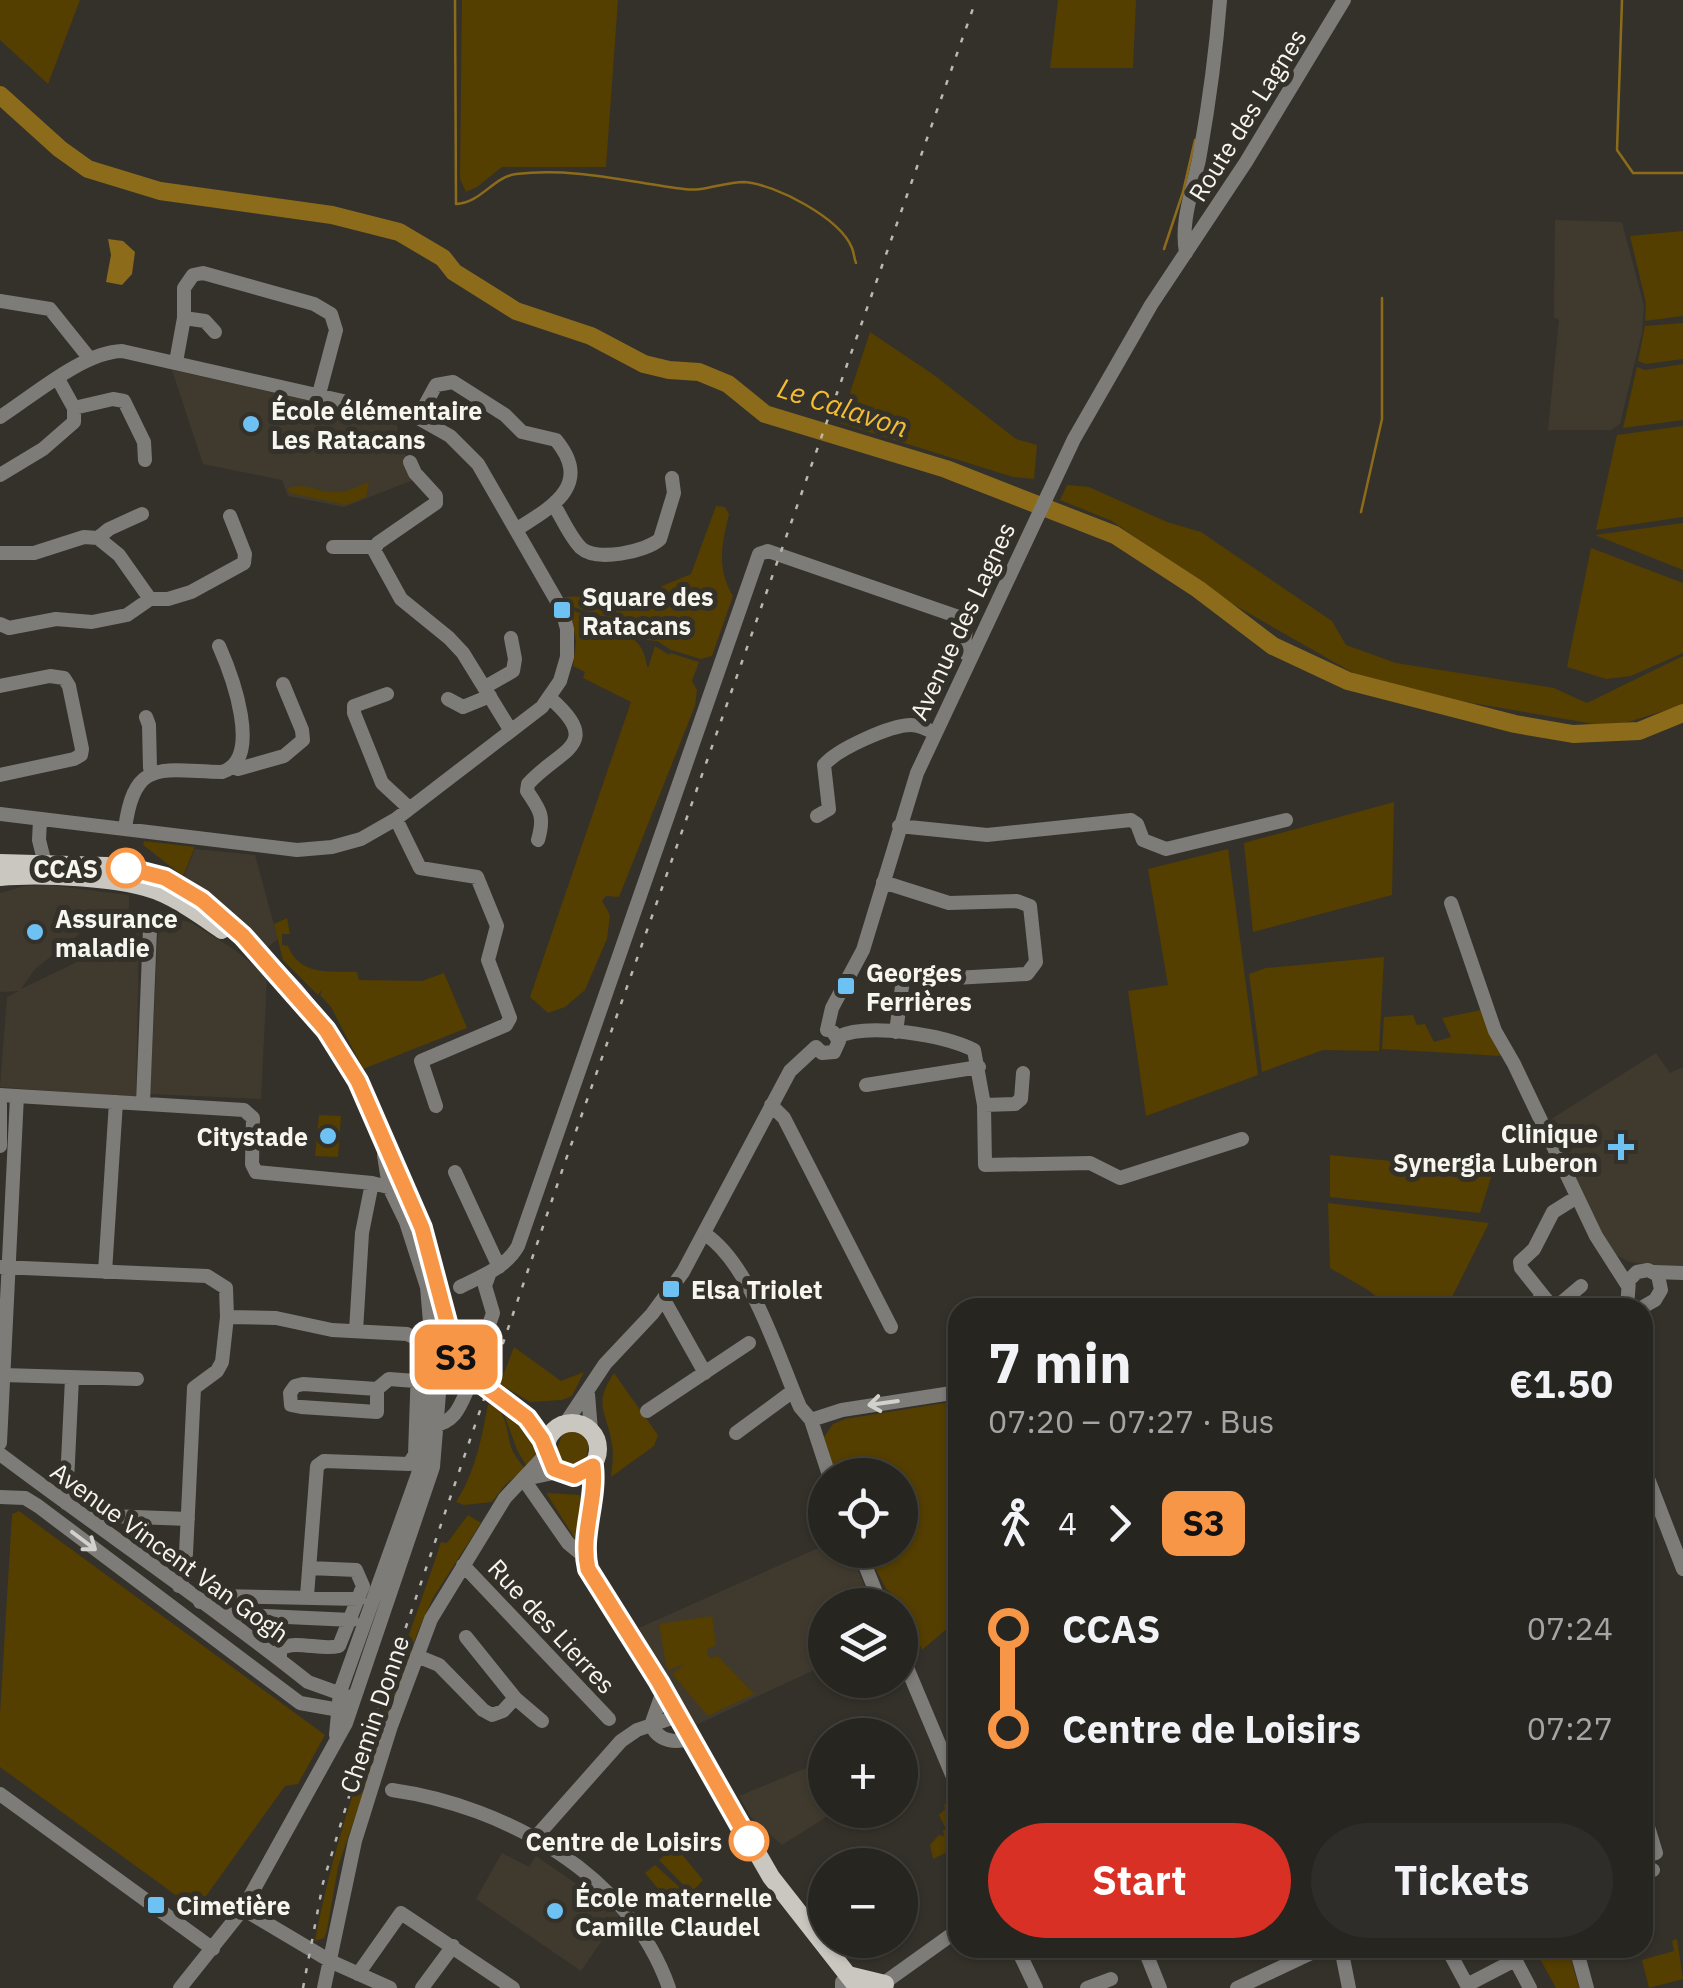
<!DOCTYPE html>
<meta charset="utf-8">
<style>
body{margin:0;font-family:"IBM Plex Sans",sans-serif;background:#2f2d29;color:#f1f3f6;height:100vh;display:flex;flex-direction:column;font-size:38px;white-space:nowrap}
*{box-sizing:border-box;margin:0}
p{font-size:32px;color:#a4a5a5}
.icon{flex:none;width:55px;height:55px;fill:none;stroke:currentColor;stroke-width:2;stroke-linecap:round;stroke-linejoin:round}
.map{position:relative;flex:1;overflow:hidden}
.details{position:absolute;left:948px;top:1298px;width:705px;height:660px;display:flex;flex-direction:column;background:#272520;border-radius:30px;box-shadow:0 2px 8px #0004,0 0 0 2px #43423e}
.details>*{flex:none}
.badge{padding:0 20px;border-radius:15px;font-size:35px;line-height:65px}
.buttons{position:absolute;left:808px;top:1458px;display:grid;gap:20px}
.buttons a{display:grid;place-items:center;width:110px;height:110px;border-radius:50%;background:#272520;box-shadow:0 2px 8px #0004,0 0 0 2px #43423e;font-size:50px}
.map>.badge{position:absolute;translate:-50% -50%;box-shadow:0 0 0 5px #fff}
.legs{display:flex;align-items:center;gap:15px;height:110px;padding:0 40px;font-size:32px}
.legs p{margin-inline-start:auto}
.headline{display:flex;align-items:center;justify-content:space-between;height:170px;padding:0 40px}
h1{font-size:55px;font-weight:800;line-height:75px}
.button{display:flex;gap:20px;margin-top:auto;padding:20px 40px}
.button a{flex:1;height:115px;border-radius:60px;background:#d93025;color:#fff;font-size:40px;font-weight:800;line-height:115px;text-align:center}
.button a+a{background:#2f2d29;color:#f1f3f6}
ul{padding:0 40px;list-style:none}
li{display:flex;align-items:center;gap:35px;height:100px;font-size:38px}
li i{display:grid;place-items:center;width:15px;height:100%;margin:0 12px;background:currentColor}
li i::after{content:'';width:25px;height:25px;margin:-12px;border:8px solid;border-radius:50%;background:#272520}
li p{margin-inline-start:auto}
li:first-child i{background:linear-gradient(#0000 50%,currentColor 0)}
li:last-child i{background:linear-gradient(currentColor 50%,#0000 0)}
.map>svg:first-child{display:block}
.built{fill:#403a2e}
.green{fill:#543e00}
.water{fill:#8c6c1b}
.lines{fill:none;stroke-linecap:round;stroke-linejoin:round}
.stream{stroke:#8c6c1b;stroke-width:2.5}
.river{stroke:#8c6c1b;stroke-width:18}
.minor{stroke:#7d7c79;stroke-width:14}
.major{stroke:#cac7c0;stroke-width:18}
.rail{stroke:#bab8b3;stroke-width:2.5;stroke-dasharray:5 10;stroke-linecap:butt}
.minor-bridge{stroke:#7d7c79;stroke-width:14}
.oneway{stroke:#d2d1cc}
.line-1-casing{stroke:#fff;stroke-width:22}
.line-1{stroke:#f79646;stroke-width:15}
.poi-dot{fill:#6ec2f3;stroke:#34312a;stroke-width:4}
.stop-1-dot{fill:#fff;stroke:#f79646;stroke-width:5}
.labels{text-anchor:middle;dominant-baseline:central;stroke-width:10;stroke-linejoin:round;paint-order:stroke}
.street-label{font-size:25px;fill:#f6f5f0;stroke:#34312a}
.poi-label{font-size:25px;font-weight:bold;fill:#f6f5f0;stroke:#34312a;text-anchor:start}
.stop-label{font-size:25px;font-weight:bold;fill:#f6f5f0;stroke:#34312a;text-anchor:end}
.water-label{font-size:28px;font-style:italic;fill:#f5be30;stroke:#34312a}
</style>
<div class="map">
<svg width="1683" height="1988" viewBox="0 0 1683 1988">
<rect width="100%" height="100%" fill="#34312a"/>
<!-- built -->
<path class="built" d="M 1555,220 L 1622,222 L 1644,306 L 1642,332 L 1620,424 L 1611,430 L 1548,430 L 1559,319 L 1554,318 Z
M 172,370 L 395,420 L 413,480 L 344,507 L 288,496 L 282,480 L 203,464 Z
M 195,849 L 255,855 L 278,939 L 268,947 L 184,876 Z
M 48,885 L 129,895 L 129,923 L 91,925 L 35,969 L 21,989 L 139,932 L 136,1097 L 0,1087 L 7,997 L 19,991 L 0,992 L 0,893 L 25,886 Z
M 177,919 L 192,923 L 235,950 L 267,977 L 261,1099 L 150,1094 L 158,933 Z
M 1656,1053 L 1670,1073 L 1683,1067 L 1683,1266 L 1676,1268 L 1630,1262 L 1614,1254 L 1597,1231 L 1548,1121 Z
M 825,1545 L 825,1550 L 850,1550 L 872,1605 L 825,1605 L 825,1665 L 696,1725 L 680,1703 L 639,1628 Z
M 811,1766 L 825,1794 L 825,1810 L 834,1812 L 782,1845 L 751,1817 L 739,1796 Z
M 502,1853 L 529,1867 L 536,1856 L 620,1914 L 581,1971 L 476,1899 Z"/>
<!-- green -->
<path class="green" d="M 0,0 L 80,0 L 48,84 L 0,40 Z
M 462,0 L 618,0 L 606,167 L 502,167 L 477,187 L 466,192 L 460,179 Z
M 1058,0 L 1136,0 L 1133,68 L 1050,68 Z
M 1683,231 L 1683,316 L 1645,321 L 1646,303 L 1630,236 Z
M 1683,323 L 1683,359 L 1646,364 L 1638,361 L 1645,326 Z
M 870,332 L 934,375 L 1016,439 L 1037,445 L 1034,479 L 1013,477 L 840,423 Z
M 1683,364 L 1683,420 L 1623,428 L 1637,367 L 1645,370 Z
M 1683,426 L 1683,517 L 1596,530 L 1617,435 Z
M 369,482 L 366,497 L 346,505 L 290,493 L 288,488 C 308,482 318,493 337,492 C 350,492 358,486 369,482 Z
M 1067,485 L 1089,487 L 1167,522 L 1201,532 L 1332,621 L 1346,645 L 1396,663 L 1554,688 L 1587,703 L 1683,656 L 1683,705 L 1612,727 L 1466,702 L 1355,674 L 1229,602 L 1112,521 L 1060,500 Z
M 716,506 L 725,507 L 729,514 C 722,544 716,568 733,596 L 712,656 L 701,659 L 671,650 L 657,641 L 636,639 L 609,619 L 568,605 L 564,597 L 643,594 L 691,574 Z
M 1683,523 L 1683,570 L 1595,535 Z
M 1591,548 L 1683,583 L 1683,653 L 1631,676 L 1606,679 L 1567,667 Z
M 570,610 C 591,616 638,631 644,654 C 646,659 646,664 648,668 L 655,646 L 669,655 L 670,653 L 699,662 L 692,681 L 697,690 L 695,706 L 619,897 L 606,896 L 602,901 L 610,915 L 607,939 L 585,990 L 565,1007 L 548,1013 L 530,997 L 631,702 L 583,678 L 585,672 L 573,666 L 576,641 Z
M 1394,802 L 1392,895 L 1253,932 L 1244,843 Z
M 144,841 L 195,847 L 183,876 L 143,845 Z
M 1228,849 L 1258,1075 L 1146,1116 L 1128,991 L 1168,985 L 1148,869 Z
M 287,918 L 290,934 L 282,934 L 282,945 L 288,946 C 300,976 329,971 357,972 L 359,980 L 422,981 L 444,973 L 467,1028 L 363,1069 L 331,1007 L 320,995 L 323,988 L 318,995 L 283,960 L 274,924 Z
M 1384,957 L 1379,1051 L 1323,1050 L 1262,1072 L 1249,974 L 1266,968 Z
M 1481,1010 L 1501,1056 L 1382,1049 L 1384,1017 L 1413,1015 L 1417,1025 L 1425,1024 L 1434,1042 L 1451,1037 L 1442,1018 Z
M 319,1115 L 341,1116 L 338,1157 L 315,1156 Z
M 1330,1155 L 1493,1171 L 1480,1213 L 1330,1197 Z
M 1328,1203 L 1489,1223 L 1447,1307 L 1389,1307 L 1368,1290 L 1330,1268 Z
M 514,1347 L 561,1381 L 584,1372 L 572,1396 L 562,1400 L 530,1402 L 500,1384 Z
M 614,1373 L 658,1435 L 654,1446 L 611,1477 C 612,1466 614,1455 612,1444 C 607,1411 592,1406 614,1373 Z
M 957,1401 L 957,1620 L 922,1650 L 903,1604 L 886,1589 L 866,1550 L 900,1550 L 900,1475 L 836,1475 L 824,1437 L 833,1424 L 845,1419 Z
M 488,1404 C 508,1410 506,1430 511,1447 C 514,1455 520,1462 525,1469 L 505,1485 L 492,1502 L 464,1505 L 456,1502 C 475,1473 482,1437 488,1404 Z
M 502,1408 C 519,1421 540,1434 536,1458 L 526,1465 L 517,1450 Z
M 569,1431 L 581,1434 L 589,1444 L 586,1459 L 573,1466 L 562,1463 L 555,1454 L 562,1435 Z
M 546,1493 L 580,1495 L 583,1507 L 578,1543 Z
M 19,1511 L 325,1735 L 298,1784 L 285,1786 L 196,1910 L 0,1767 L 0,1714 L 12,1514 Z
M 468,1515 L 481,1523 L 433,1598 L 418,1631 L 338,1867 L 327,1930 L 324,1938 L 315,1941 C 340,1804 398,1674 441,1542 L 447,1543 Z
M 712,1616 L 716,1645 L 707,1649 L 707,1654 L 711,1658 L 718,1656 L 754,1694 L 708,1716 L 672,1674 L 686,1663 L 669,1670 L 666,1665 L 659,1624 Z
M 944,1803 C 956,1813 958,1831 957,1847 L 933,1859 L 930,1845 L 939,1835 L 944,1836 L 943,1830 L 946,1829 L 939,1815 L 945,1809 Z
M 675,1846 L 703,1880 L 691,1893 L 659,1860 Z
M 655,1865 L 687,1894 L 674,1908 L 645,1873 Z
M 1677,1939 L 1683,1979 L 1649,1988 L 1642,1960 L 1674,1951 L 1672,1941 Z
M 1534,1948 L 1568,1948 L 1579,1988 L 1556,1988 Z"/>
<!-- water -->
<path class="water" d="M 108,239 L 123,241 L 135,252 L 132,274 L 122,285 L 106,282 L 111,255 Z"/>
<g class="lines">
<!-- stream -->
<path class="stream" d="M 455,0 L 456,204 C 481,203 493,177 516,174 C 573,167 628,182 684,189 C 705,192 723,182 744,182 C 775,184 840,218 852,248 C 854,253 854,258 856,263
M 1622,0 L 1617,150 L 1633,173 L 1683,173
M 1164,249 L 1183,192 L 1195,140
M 1361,512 L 1382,419 L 1382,298"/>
<!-- river -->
<path class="river" d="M 0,95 L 60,149 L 88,169 L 160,191 L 332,215 L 399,232 L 443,258 L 454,272 L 516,311 L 591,336 L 644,364 L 669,370 L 699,372 L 728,384 L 765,414 L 946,469 L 1115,535 L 1198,589 L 1273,646 L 1348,681 L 1515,724 L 1573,734 L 1639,731 L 1683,713"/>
<!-- minor -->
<path class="minor" d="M 1186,253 C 1180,218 1194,189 1200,154 C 1209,103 1216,52 1220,0
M 0,301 L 50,309 L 90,359
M 184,318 L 205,321 L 215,332
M 176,362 L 184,318 L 184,288 L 193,275 L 203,273 L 314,304 L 331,314 L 336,330 L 319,394
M 74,408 L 113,399 L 124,401 L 144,442 L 145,460
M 0,417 C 33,396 83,352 122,351 L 418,418 L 450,436 L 478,464 L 562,610 L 567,629 L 567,657 L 560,681 L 542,707 L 396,819 L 361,839 L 332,847 L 297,850 L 0,814
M 418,418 L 436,385 L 453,382 L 505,415 L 522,432 L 556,440 C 593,485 552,507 517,529
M 410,462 L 415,473 L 436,496 L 436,503 L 378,543 L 374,550 L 401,599 L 449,638 L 463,653 L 511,731
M 0,475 L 43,449 L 74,422 L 74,408 L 58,379
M 554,505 C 562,518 570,537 581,548 C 596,562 646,552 660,539 L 674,493 L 672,478
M 98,538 L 109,529 L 142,514
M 333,547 L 375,547
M 0,553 L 34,553 L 84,537 L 98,538 L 119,555 L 150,599
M 0,624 L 9,628 L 56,619 L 92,622 L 127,615 L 150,599 L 168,599 L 191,592 L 244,563 L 245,554 L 230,516
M 0,686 L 50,676 L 64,678 L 69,686 L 82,749 L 81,755 L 74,759 L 0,775
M 485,687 L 513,671 L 515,659 L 511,638
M 387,694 L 354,706 L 354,713 L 382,783 L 409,808
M 448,699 L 463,707 L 490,696
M 146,717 L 149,725 L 150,768 L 154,773
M 233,767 L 238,769 L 284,756 L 303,740 L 302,730 L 283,684
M 817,816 L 829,809 L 824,765 C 837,749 891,725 911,725 C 920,725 927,729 934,733
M 396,819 L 420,868 L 477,877 L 497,926 L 488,960 L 510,1018 L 506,1025 L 421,1061 L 436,1106
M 40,820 L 39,840 L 45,864 L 40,871
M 899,826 L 987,835 L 1131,820 L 1137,824 L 1143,840 L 1166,849 L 1286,820
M 125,829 C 134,757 162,771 222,772 C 264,759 231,673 219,646
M 538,840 C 545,816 540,810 527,791 L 528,784 C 559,749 605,746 550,698
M 883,882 L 949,903 L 1017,901 L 1030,906 L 1036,962 L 1027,974 L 936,979
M 1451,903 L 1495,1031 L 1514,1064 L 1596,1236 L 1628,1286
M 827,1030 L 832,1008 L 863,950 L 917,773 L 1074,439 L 1151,305 L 1246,162 L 1344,0
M 896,1032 L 903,979
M 837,1037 C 868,1022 943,1035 974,1050 L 984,1105 L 985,1165 L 1090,1163 L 1120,1178 L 1242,1139
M 816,1047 L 822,1053 L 834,1052 L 839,1041 L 833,1032
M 866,1085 L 979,1067
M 0,1095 L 244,1110 L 253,1118 L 252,1164 L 256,1172 L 372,1183 L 396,1189
M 143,1103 L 150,929
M 0,1104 L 0,1146
M 771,1105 L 784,1118 L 891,1327
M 984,1105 L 1015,1104 L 1021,1099 L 1023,1073
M 455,1172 L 499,1267
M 705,1234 C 751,1265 778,1356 800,1407 L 811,1420 L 829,1475
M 0,1267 L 207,1276 L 226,1288 L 227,1317 L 276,1318 L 332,1330 L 407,1334 L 432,1346 L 441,1369 L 433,1467 L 346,1723 L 243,1909 L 180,1988
M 105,1272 L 116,1102
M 1654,1272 L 1683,1273
M 460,1287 C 481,1276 506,1268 518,1246 L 759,554 L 768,551 L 959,617 L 966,629 L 963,651 L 971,658
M 664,1300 L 705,1373
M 1530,1308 L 1543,1296
M 1553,1308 L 1521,1268 L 1520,1262 L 1534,1249 L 1553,1212 L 1577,1197
M 1555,1308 L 1581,1286
M 1627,1308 L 1629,1280 L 1637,1272 L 1648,1270 L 1658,1275 L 1661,1290 L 1655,1300 L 1641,1308
M 356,1331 L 362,1233 L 372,1183
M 476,1364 L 493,1313 L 485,1286 L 490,1272
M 3,1375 L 137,1379
M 377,1389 L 377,1412 L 301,1407 L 291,1405 L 290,1393 L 295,1386 L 303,1384 L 377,1389 L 389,1379 L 428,1382
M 588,1394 L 591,1431
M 647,1411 L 749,1343
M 811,1420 L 842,1410 L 958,1392
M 565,1424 L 605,1364 L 652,1314 L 683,1272 L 790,1071 L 816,1047
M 432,1426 C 456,1422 460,1406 469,1386
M 736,1433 L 793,1391
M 0,1443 L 17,1096
M 0,1454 C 101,1530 208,1602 308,1682 L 347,1696
M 1642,1463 L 1683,1569
M 525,1479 L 558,1472
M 524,1480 L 568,1543 L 585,1557
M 0,1497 L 25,1498 L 38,1506 L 300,1703 L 345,1711
M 66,1503 L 72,1378
M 84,1515 L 188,1519
M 859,1550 L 881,1605
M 463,1565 L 609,1719
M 179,1586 L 185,1574 L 194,1388 L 217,1371 L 222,1362 L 227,1317
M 307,1596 L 317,1466 L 324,1461 L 409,1464 L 415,1454 L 419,1339
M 200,1602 L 218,1596 L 359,1599
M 219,1614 L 352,1620
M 900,1651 L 958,1789
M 417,1656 L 439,1665 L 483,1710 L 492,1715 L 503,1711 L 515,1698 L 466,1637
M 280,1660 L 280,1649 C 296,1639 320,1651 339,1646 L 363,1586 L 356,1570 L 309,1568
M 662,1694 L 651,1725 C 659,1742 675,1743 692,1739
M 515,1698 L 542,1721
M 336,1735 L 340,1692 L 418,1474 L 426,1426 L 432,1346 L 427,1287 L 406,1222 L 389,1187 L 384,1155
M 392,1790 C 505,1806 630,1875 669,1988
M 0,1794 L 213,1949
M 1642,1807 L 1656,1853 L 1642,1857
M 535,1838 L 621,1741 L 637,1730 L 672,1718 L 683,1722
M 1642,1873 L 1653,1870
M 243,1909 L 332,1962 L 390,1988
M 1017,1948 L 1036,1988
M 1144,1948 L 1160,1988
M 1341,1948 L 1349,1988
M 1447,1948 L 1467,1985 L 1515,1960
M 1509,1948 L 1530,1988
M 1576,1948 L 1587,1988
M 358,1974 L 401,1913 L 513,1988
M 324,1988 L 355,1841 L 391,1726 L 431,1619 L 505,1498 L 546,1454
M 422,1988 L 453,1946
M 842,1988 L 842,1982
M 877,1988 L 958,1930
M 1087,1988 L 1111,1979
M 1237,1988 L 1322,1948"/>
<!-- major -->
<path class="major" d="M 0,863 L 107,866 L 165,878 L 202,900 L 243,936 L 295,991 L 326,1029 L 358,1081 L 425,1237 L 456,1356 L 482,1385 L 527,1418 L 546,1447
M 0,877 C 39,873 127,877 162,893 C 183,902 203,917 222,930
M546 1449a26 26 0 1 1 52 0a26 26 0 1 1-52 0Z
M 593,1466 C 596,1501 581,1535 588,1569 L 659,1682 L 771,1877 L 858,1988
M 848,1975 L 885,1984"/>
<!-- rail -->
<path class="rail" d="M 303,1988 L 323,1883 L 357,1770 L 564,1165 L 976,0"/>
<!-- minor-bridge -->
<path class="minor-bridge" d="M 469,1386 L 476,1364"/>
</g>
<!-- one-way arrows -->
<defs><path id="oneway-shaft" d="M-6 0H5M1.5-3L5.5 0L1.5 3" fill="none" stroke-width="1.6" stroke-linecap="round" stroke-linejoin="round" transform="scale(2.5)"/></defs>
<g class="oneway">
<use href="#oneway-shaft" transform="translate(883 1403) rotate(172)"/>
<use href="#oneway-shaft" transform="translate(84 1541) rotate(37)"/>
</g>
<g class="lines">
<!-- line-1 casing -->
<g class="line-1-casing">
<path id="line-1" d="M 126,868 L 165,878 L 202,900 L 243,936 L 326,1030 L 358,1081 L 422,1228 L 456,1356 L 482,1384 L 527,1418 L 542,1439 L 554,1469 L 574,1476 L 593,1466 C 597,1501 580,1535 588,1569 L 659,1682 L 749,1841"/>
</g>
<!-- line-1 -->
<use href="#line-1" class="line-1"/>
</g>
<!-- markers -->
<g class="poi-dot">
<circle cx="251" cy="424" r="10"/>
<rect x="552" y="600" width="20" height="20" rx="5"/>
<circle cx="35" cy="932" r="10"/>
<rect x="836" y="976" width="20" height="20" rx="5"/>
<circle cx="328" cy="1136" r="10"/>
<path d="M1616 1132h10v10h10v10h-10v10h-10v-10h-10v-10h10z"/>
<rect x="661" y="1279" width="20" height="20" rx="5"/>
<rect x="146" y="1895" width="20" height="20" rx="5"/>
<circle cx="555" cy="1911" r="10"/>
</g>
<g class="stop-1-dot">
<circle cx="126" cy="868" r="18"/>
<circle cx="749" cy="1841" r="18"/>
</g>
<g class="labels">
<!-- street labels -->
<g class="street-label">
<text transform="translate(1247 115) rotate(-58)">Route des Lagnes</text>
<text transform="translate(962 621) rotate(-65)">Avenue des Lagnes</text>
<text transform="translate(170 1552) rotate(36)">Avenue Vincent Van Gogh</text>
<text transform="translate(552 1626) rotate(47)">Rue des Lierres</text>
<text transform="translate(374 1714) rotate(-71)">Chemin Donne</text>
</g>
<!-- poi labels -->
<g class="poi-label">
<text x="271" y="410">École élémentaire<tspan x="271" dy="29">Les Ratacans</tspan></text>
<text x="582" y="596">Square des<tspan x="582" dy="29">Ratacans</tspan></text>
<text x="55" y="918">Assurance<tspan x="55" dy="29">maladie</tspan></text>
<text x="866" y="972">Georges<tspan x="866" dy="29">Ferrières</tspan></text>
<text x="1598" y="1133" text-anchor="end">Clinique<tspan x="1598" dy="29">Synergia Luberon</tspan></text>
<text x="308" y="1136" text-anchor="end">Citystade</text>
<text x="691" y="1289">Elsa Triolet</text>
<text x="575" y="1897">École maternelle<tspan x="575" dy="29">Camille Claudel</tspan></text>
<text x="176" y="1905">Cimetière</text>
</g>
<!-- stop labels -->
<g class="stop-label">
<text x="98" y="868">CCAS</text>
<text x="722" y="1841">Centre de Loisirs</text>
</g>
<!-- water labels -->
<g class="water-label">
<text transform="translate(843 407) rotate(18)">Le Calavon</text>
</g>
</g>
</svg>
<div class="buttons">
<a><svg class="icon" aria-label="locate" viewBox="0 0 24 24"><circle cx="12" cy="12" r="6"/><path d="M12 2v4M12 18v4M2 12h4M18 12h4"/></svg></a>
<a><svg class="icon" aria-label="layers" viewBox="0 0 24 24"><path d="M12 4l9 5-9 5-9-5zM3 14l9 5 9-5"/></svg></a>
<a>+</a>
<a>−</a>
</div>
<b class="badge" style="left:456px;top:1357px;background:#f79646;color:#111">S3</b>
<section class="details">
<div class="headline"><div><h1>7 min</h1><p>07:20 – 07:27 · Bus</p></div><b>€1.50</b></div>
<div class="legs"><svg class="icon" aria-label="walk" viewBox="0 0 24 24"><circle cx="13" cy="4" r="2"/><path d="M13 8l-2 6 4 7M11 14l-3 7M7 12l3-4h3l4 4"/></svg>4<svg class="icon" aria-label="forward" viewBox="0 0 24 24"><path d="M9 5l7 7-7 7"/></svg><b class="badge" style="background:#f79646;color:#111">S3</b></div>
<ul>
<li><i style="color:#f79646"></i><b>CCAS</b><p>07:24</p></li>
<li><i style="color:#f79646"></i><b>Centre de Loisirs</b><p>07:27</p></li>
</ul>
<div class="button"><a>Start</a><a>Tickets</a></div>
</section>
</div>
